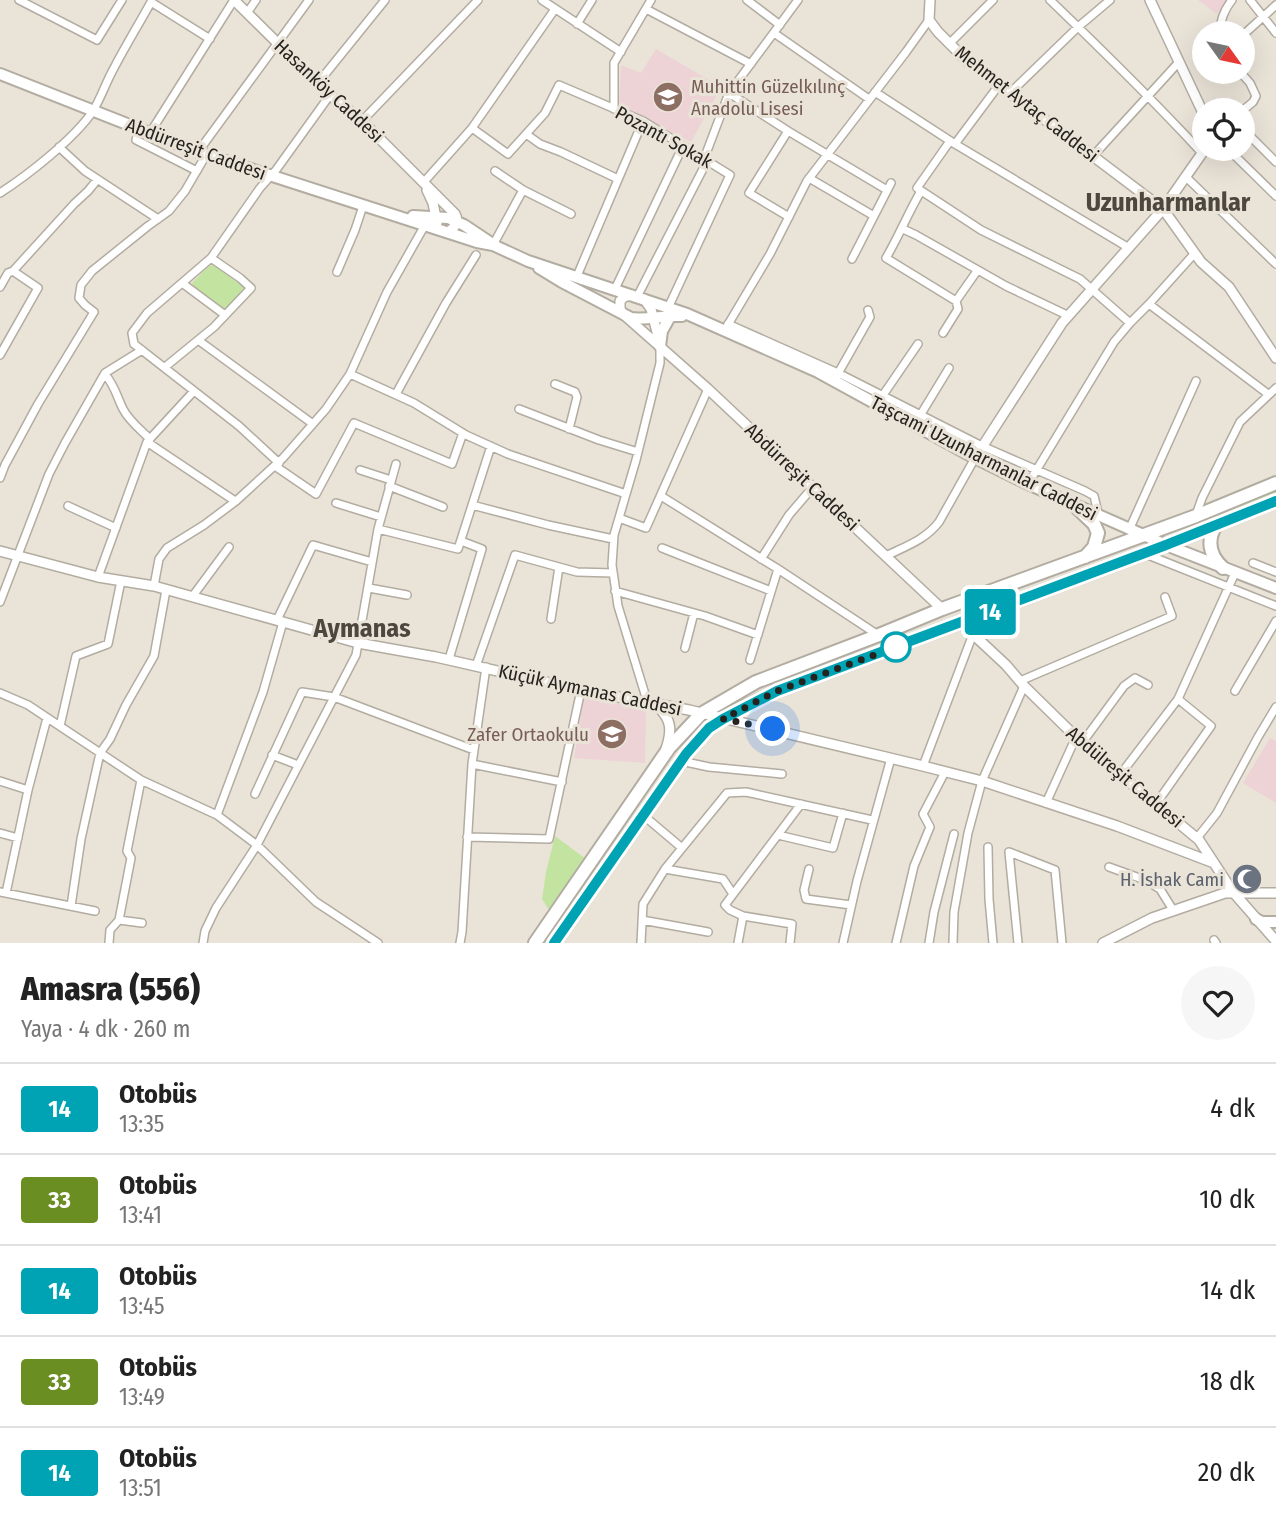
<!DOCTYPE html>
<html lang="tr">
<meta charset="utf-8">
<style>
body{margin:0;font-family:"Fira Sans Condensed",sans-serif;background:#f6f6f6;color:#222;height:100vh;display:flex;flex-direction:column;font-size:26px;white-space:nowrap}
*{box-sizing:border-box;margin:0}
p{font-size:23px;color:#767676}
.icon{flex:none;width:38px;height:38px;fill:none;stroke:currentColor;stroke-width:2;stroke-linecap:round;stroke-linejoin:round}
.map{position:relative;height:943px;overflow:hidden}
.details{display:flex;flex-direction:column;background:#fff;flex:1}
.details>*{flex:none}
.badge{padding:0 14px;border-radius:5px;font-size:24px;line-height:46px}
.needle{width:46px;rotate:123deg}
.fabs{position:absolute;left:1192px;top:21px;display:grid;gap:14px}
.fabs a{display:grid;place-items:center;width:63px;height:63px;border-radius:50%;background:#fff;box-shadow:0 7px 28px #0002;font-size:35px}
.you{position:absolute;width:35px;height:35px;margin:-18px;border:5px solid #fff;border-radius:50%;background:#1a73e8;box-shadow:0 0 0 10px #1a73e833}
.map>.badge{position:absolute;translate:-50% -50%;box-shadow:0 0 0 4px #fff}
.round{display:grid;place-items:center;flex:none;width:74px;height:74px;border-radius:37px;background:#f6f6f6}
.overview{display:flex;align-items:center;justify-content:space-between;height:119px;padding:0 21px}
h1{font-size:33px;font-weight:800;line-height:52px}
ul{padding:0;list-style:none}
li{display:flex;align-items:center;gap:21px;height:91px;padding:0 21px;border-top:2px solid #e0e0e0}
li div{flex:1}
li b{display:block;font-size:26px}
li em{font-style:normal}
li .badge{min-width:77px;font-weight:700;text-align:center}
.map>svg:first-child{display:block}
.education{fill:#edd3d6}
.green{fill:#c3e4a0}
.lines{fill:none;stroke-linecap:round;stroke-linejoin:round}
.minor-casing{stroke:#b2aca1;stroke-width:10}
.tertiary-casing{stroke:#b2aca1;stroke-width:12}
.secondary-casing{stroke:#b2aca1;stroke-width:14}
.primary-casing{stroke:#b2aca1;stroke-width:16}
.minor{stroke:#fff;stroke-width:7}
.tertiary{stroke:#fff;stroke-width:9}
.secondary{stroke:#fff;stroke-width:10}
.primary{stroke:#fff;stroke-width:12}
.line-casing{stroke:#fff;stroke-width:16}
.line{stroke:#00a3b4;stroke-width:10}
.walk{stroke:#26231f;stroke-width:7;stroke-dasharray:0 12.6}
.stop-dot{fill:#fff;stroke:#00a3b4;stroke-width:3.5}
.labels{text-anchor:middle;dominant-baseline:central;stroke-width:6;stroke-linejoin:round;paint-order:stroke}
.education-label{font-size:19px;fill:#785e54;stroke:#eae3d8;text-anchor:start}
.street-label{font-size:19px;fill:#26231f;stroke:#eae3d8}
.worship-label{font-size:19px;fill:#5b616d;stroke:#eae3d8;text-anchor:end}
.district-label{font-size:26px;font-weight:bold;fill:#4d483f;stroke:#eae3d8}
</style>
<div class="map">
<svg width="1276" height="943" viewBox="0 0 1276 943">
<rect width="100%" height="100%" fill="#eae3d8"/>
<!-- education -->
<path class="education" d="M 1198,0 L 1228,0 L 1217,14 Z
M 656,49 L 721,87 L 691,142 L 619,106 L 621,65 L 641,73 Z
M 584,697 L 646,709 L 645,763 L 574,758 Z
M 1270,738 L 1276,741 L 1276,803 L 1243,783 Z"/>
<!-- green -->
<path class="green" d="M 214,265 L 246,289 L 225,309 L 194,287 L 192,283 L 209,266 Z
M 1276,487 L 1276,497 L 1230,515 L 1185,530 L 1183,525 Z
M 555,836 L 586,859 L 549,910 L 542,899 L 546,872 Z"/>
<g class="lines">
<!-- minor casing -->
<g class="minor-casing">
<path id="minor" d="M 19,0 L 97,40 L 122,0
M 542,0 L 621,52
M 747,0 L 780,25
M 1050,0 C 1102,50 1153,100 1202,153
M 1250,0 L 1276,33
M 646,9 L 751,64
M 247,13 L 256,0
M 577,24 L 592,0
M 774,33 L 869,99
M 1220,33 C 1220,21 1224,10 1232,0
M 1242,36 L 1276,5
M 949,44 L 993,0
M 1240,72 L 1250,83 L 1256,96 L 1253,102 L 1242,111
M 318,83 L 385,0
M 875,92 L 955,144 L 1129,248
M 729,93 L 788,131 L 887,190
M 1010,93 L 1078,27 L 1110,0
M 614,109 L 614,63 L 651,0
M 362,121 L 478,0
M 472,128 L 508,154 L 545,113 L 559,85 L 643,121 L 730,175 L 668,308
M 1242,128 L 1276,162
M 139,129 L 136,140 L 197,171
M 788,131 L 749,193 L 789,217
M 150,133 L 234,0
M 526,134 L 540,144 L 561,152 L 618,179
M 950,141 L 917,188 L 981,230 L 1080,279 L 1130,323
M 955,144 L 999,85
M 59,147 L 85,171 L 158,219
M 1228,149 L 1276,196
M 198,152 L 309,0
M 1093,156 L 1179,62
M 495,171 L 523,190 L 571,214
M 1186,177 L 1276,264
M 809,178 L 874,216
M 423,183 L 472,128 L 555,9
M 921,191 C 908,213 899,236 886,258 L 956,301 L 977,271
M 0,193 C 28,175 74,139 93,111 C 101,98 106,82 114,68 C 126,45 139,24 151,2 L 210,39
M 903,229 L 916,235 L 1006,286 L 1069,316
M 493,245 L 523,190
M 852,259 L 891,183
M 337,272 L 355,230 L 363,206
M 577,276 L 643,121
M 182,283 L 225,315
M 0,287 L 8,273 L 13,271 L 74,204 L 88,191 L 97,180
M 615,289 L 683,146
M 637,297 L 703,169 L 704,159 L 729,93 L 798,0
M 1149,304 L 1268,394
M 728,324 L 838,373 L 982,446 L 1085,491 L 1094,496 L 1099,517
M 726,328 L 770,254 L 807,181 L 906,52 L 929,20
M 943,333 L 958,309 L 956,301
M 198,340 L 313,424
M 0,355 L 38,288 L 13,271
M 165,367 L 214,327 L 251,288 L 240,278 L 211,258
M 105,374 C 116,388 116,395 123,409 C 129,421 141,430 150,439
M 350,374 L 414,403 L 466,435 L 508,454 L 626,494
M 836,377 L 870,317 L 868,310
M 555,384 L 575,392 L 577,397 L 569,429
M 396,394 L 446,303 L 476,255
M 883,395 L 918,344
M 519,409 L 599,440 L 638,452
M 921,414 L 949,368
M 147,442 L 235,501
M 279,463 L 239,426 L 134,344 L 132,333 L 147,313 L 211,258 L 260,188 L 276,170 L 330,95
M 275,466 L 316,494 L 354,423 L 452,464 L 463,433
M 360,470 L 391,480
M 0,478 L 5,465 L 38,404 L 94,312 L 85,305 L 79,298 L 81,285 L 92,271 L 148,226 L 169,211 L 185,191 L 206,155
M 1028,484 L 1114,342 L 1130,323 L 1149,304 L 1195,253
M 389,486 L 443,507
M 661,496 L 778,569 L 878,635
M 336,503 L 381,517
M 472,505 L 548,525 L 613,539
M 68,506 L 116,528
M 1196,515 L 1202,498 L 1240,422 L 1276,388
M 619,518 L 646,528 L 708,389
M 378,529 L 458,549 L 491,446
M 1129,530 L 1196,381
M 662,548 L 771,591
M 1143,553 L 1276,606
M 886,556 C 906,546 925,540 939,522 L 975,458
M 761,559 L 789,515 L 813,487
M 1253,563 L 1276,572
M 98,577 L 147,442 L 194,391
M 154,586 L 159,559 L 167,548 L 204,525 L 236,501 L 283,458 L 326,409 L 350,374 L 387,292 L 425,225
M 369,588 L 407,595
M 615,591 L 705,616 L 758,635
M 192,597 L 229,547
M 0,602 L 49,474 L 65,443 L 105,373 L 142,350
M 551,619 L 559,567
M 277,620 L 313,545 L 372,562
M 685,648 L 694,613
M 449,659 L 482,549 L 461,541
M 750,660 L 778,569
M 476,666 L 515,555 L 577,572 L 613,573
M 1020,681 L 1172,616 L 1165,597
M 1235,691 L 1276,621
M 0,693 L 28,705 L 141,780 L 217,815 L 257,845 L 316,902 L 378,943
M 648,704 L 618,606 L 612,565 L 614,535 L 636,460 L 660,363 L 660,346
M 60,726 L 76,656 L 108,644 L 121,581
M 1082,743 L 1124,686 L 1135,678 L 1148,685
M 272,755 L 298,765
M 681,761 L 709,767 L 782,774
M 472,764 L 562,782
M 923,766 L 973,634
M 1120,775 L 1178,699 L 1235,573
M 0,781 L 28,790
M 255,794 L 302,692 L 334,697 L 474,750
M 1046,803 L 1076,737
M 1156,804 L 1211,726 L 1178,699
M 217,815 L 263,692 L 283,622
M 643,815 L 682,848
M 0,833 L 18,838
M 778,835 L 833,848 L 843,813
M 467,837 L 549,839 L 581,690
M 1197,838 L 1217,813 L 1258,737 L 1276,707
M 988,847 L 989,899 L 993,943
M 1109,867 L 1145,880 L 1160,889 L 1173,910
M 665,869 L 723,879 L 733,894
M 809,869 L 804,890 L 806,899 L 851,905
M 0,892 L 95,911
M 6,893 L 28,790 L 47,718
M 71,906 L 81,839 L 100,753 L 110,739 L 126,705 L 154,656 L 166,590
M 743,916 L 792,924 L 790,943
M 119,920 L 142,923
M 642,920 L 708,932
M 1214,940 L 1216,943
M 109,943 L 110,930 L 119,920 L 131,858 L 127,851 L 141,780
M 203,943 L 205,931 L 216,908 L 257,845 L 356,655 L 378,529 L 396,464
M 460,943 L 462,932 L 472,764 L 486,667
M 641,943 L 643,904 L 665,869 L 727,793 L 746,792 L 872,820
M 738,943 L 743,916 L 730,910 L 725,905 L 801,804
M 843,943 L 857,881 L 891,758
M 896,943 L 914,866 L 930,827 L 923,814 L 945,772
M 929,943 L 934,912 L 954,834
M 953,943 L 954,912 L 968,833 L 982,781 L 1024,686
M 1018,943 L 1009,852 L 1055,870 L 1062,943"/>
</g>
<!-- tertiary casing -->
<g class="tertiary-casing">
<path id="tertiary" d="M 234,0 L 330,95 L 362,121 L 455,214 C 459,221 455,229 447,232
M 930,0 L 929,20 L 938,32 L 967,61 L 1163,209 L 1201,262 L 1229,287 L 1276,358
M 1150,0 L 1204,115
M 427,190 L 433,203 L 437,223
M 632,295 L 624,297 L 620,301 L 620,309 L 623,314 L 708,389 L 942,609
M 644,299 L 651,309 L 660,344
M 975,458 L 1062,323 L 1163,209 L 1205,149
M 0,551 L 98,577 L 154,586 L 358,643 L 436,657 L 581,690 L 689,710 L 923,766 L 982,781 L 1117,826 L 1214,863
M 961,623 L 1006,665 L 1024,686 L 1082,743 L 1199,840 L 1233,892 L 1276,941
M 657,706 C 672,719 672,731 666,749
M 1103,943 L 1152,918 L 1225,893 L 1276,893"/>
</g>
<!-- secondary casing -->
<g class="secondary-casing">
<path id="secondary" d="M 0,74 L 198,152 L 477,242 L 493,245 L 528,261 L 687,314 L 818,372 L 975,458 L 1028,484 L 1166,545 L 1276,588
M 413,216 L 448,218 L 464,225 L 491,243
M 539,268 L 562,282 L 631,318 C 648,320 665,315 682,316
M 660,346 L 662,331 L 671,315
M 1256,919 L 1262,922 L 1276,922"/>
</g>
<!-- primary casing -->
<g class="primary-casing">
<path id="primary" d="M 1073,504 L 1094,524 L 1098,533 L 1094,547 L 1085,557
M 1216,525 C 1206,541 1210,556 1223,568
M 535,943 L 669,748 L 701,714 L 756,682 L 879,635 L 942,609 L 1196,516 L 1276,483
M 554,943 L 686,754 L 709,728 L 723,718 L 777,691 L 1166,545 L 1276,501"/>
</g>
<!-- minor -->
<use href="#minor" class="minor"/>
<!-- tertiary -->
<use href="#tertiary" class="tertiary"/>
<!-- secondary -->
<use href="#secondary" class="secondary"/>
<!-- primary -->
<use href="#primary" class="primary"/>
</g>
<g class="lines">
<!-- line casing -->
<g class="line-casing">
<path id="line" d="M 554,943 L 686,754 L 709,728 L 723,719 L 777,691 L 1166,545 L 1276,501"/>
</g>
<!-- line -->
<use href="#line" class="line"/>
<!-- walk -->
<path class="walk" d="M 773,729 L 723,719 L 777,691 L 896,647"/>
</g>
<!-- icons -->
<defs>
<g id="school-disc" transform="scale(1.575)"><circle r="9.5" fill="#8d6e63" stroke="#eae3d8"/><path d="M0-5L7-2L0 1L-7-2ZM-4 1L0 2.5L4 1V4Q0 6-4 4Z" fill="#fff"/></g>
<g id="mosque-disc" transform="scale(1.575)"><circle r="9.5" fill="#6b7280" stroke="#eae3d8"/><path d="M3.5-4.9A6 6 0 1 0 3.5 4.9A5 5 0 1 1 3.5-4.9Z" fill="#fff"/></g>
</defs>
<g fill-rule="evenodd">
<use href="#school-disc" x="668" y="97"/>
<use href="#school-disc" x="612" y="734"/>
<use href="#mosque-disc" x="1247" y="879"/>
</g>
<!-- markers -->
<circle class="stop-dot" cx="896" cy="647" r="14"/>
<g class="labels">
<!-- education labels -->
<g class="education-label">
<text x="691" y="86">Muhittin Güzelkılınç<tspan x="691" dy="22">Anadolu Lisesi</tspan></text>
<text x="589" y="734" text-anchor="end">Zafer Ortaokulu</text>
</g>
<!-- street labels -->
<g class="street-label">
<text transform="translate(329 91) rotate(43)">Hasanköy Caddesi</text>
<text transform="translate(1027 104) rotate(38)">Mehmet Aytaç Caddesi</text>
<text transform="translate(664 137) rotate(29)">Pozantı Sokak</text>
<text transform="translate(196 149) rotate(20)">Abdürreşit Caddesi</text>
<text transform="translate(984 458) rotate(27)">Taşcami Uzunharmanlar Caddesi</text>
<text transform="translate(802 477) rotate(43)">Abdürreşit Caddesi</text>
<text transform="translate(590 690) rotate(12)">Küçük Aymanas Caddesi</text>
<text transform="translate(1125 777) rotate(40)">Abdülreşit Caddesi</text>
</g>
<!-- worship labels -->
<g class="worship-label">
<text x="1224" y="879">H. İshak Cami</text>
</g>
<!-- district labels -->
<g class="district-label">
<text x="1168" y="202">Uzunharmanlar</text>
<text x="362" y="628">Aymanas</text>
</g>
</g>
</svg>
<div class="fabs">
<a><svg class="needle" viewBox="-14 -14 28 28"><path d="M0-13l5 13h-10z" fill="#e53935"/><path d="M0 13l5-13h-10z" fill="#767676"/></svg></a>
<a><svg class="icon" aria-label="locate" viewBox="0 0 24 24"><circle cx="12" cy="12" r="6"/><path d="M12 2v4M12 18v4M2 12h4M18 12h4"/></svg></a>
</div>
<div class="you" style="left:773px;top:729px"></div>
<b class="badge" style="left:990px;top:612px;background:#00a3b4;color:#fff">14</b>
</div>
<section class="details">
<div class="overview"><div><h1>Amasra (556)</h1><p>Yaya · 4 dk · 260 m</p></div><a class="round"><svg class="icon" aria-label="heart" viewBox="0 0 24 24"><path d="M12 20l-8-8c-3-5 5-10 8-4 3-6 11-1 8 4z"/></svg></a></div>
<ul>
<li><span class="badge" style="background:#00a3b4;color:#fff">14</span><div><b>Otobüs</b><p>13:35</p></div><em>4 dk</em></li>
<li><span class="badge" style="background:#6b8e23;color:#fff">33</span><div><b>Otobüs</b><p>13:41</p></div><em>10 dk</em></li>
<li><span class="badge" style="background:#00a3b4;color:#fff">14</span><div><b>Otobüs</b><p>13:45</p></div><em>14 dk</em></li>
<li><span class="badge" style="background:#6b8e23;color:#fff">33</span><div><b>Otobüs</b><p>13:49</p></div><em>18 dk</em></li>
<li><span class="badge" style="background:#00a3b4;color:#fff">14</span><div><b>Otobüs</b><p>13:51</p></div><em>20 dk</em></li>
</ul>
</section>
